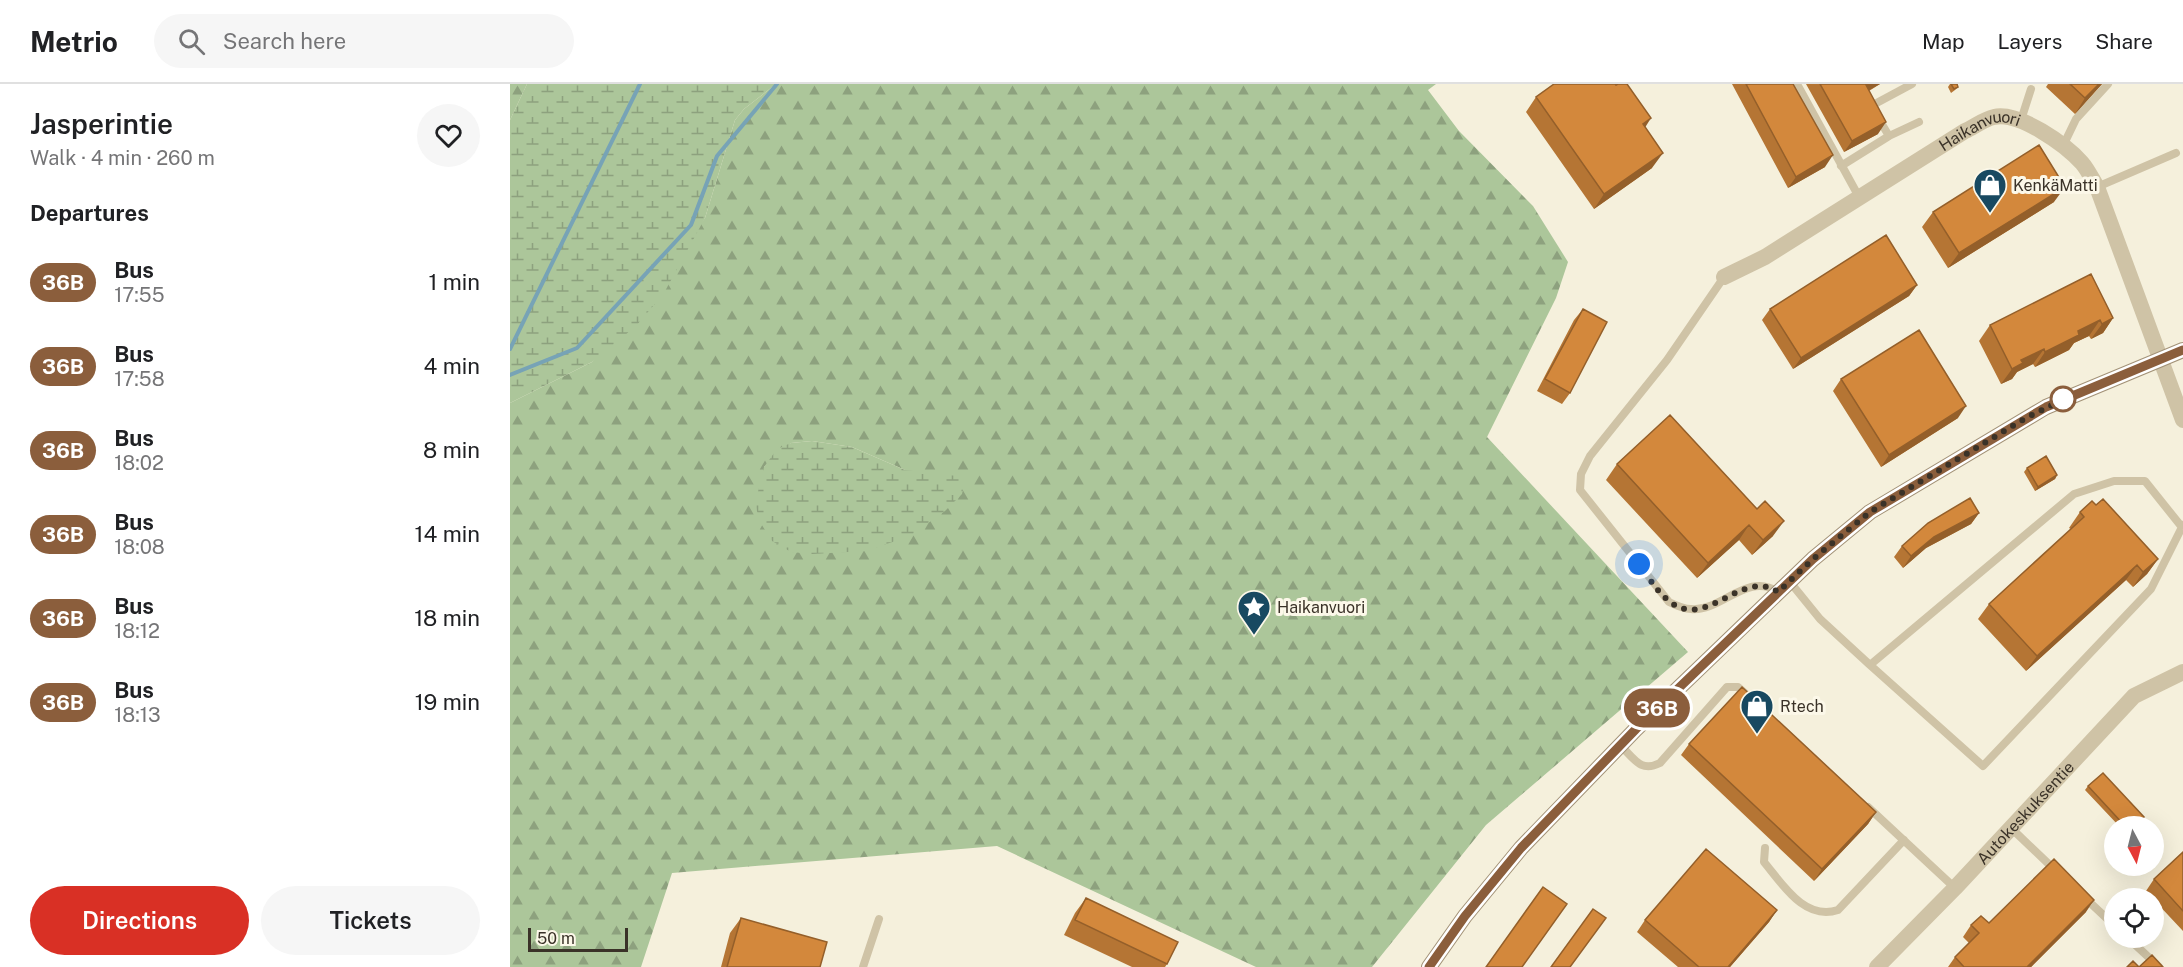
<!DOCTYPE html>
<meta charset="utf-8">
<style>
body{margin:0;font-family:"Public Sans",sans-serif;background:#f6f6f6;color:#202124;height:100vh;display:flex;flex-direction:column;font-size:22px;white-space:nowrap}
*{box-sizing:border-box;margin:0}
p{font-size:20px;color:#757577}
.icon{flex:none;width:33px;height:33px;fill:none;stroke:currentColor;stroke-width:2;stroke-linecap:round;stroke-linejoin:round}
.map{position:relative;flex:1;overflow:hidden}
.side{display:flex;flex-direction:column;background:#fff;width:510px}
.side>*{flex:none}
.badge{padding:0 12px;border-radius:20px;font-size:21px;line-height:39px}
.needle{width:39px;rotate:173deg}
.tools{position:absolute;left:1594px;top:732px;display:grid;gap:12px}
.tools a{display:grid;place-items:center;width:60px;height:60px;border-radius:50%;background:#fff;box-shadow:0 6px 24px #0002;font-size:30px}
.scale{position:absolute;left:18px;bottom:15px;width:100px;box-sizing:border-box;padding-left:6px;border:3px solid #3a3228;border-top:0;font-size:16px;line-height:21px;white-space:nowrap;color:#3a3228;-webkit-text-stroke:4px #fcf8e9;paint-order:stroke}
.you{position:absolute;width:30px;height:30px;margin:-15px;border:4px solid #fff;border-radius:50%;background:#1a73e8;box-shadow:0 0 0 9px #1a73e833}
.map>.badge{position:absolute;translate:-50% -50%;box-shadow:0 0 0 3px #fff}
h2{padding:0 30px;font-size:22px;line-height:54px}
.round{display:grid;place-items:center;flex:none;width:63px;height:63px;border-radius:32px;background:#f6f6f6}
.headline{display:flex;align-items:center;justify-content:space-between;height:102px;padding:0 30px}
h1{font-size:28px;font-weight:600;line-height:45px}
.button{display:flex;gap:12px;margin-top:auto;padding:12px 30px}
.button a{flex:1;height:69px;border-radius:36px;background:#d93025;color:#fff;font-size:24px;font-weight:600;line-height:69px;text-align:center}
.button a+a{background:#f6f6f6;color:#202124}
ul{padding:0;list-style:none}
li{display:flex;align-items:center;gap:18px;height:84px;padding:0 30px}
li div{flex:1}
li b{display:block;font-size:22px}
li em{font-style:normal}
li .badge{min-width:66px;font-weight:700;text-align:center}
header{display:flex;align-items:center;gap:36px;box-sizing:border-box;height:84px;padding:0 30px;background:#fff;border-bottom:2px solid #e0e0e0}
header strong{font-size:28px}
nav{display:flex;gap:33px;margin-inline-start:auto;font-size:21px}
.search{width:420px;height:54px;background:#f6f6f6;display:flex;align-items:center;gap:15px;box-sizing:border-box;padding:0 21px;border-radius:33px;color:#757577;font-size:22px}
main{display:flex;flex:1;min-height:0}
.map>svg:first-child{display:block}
.forest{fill:url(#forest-firs);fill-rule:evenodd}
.wetland{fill:url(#wetland-marsh)}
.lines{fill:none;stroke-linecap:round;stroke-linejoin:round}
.stream{stroke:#77a3b6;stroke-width:4}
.service{stroke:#cfc3a6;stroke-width:8}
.minor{stroke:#cfc3a6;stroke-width:16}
.secondary{stroke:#a39277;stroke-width:16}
.wall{fill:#b57534}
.shaded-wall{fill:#945f2a}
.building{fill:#d3883c;stroke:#945f2a;stroke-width:1.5}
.line-casing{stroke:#fff;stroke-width:14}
.line{stroke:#8b5e3c;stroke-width:9}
.walk{stroke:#3a3228;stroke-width:6;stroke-dasharray:0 10.8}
.stop-dot{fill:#fff;stroke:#8b5e3c;stroke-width:3}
.labels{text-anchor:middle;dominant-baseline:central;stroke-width:6;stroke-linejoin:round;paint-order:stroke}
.street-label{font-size:16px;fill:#3a3228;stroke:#fcf8e9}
.poi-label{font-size:16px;fill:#3a3228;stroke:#fcf8e9;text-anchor:start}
</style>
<header>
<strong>Metrio</strong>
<div class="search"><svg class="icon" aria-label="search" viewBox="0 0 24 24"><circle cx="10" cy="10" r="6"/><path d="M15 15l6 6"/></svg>Search here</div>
<nav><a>Map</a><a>Layers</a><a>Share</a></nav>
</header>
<main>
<section class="side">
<div class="headline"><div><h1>Jasperintie</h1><p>Walk · 4 min · 260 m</p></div><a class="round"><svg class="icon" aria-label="heart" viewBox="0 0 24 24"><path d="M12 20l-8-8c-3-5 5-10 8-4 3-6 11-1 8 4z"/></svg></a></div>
<h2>Departures</h2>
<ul>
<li><span class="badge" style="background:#8b5e3c;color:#fff">36B</span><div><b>Bus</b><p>17:55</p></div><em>1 min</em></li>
<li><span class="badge" style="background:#8b5e3c;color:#fff">36B</span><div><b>Bus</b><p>17:58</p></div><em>4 min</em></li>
<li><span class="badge" style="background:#8b5e3c;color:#fff">36B</span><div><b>Bus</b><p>18:02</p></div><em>8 min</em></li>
<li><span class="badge" style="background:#8b5e3c;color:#fff">36B</span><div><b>Bus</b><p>18:08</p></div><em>14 min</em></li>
<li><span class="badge" style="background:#8b5e3c;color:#fff">36B</span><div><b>Bus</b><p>18:12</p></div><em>18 min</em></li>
<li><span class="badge" style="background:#8b5e3c;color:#fff">36B</span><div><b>Bus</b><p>18:13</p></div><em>19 min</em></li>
</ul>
<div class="button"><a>Directions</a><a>Tickets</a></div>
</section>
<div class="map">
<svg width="1673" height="883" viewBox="0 0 1673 883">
<defs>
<pattern id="forest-firs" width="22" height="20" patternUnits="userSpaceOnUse" patternTransform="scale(1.5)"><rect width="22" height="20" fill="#acc69a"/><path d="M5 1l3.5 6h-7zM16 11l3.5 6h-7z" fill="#8da17e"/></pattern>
<pattern id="wetland-marsh" width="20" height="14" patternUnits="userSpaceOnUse" patternTransform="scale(1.5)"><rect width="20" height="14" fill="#acc69a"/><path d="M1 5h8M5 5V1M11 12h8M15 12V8" fill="none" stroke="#8da17e"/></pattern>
</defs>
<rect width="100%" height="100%" fill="#f5f0dc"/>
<!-- forest -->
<path class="forest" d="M 0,0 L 17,0 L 0,36 Z
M 266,0 L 926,0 L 918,6 L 949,47 L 1023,122 L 1058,178 L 1046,214 L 977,353 L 1178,568 L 976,741 L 862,883 L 746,883 L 487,762 L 162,789 L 131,883 L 0,883 L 0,319 L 82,278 L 195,134 L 225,36 L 234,25 ZM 302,357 L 342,363 L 395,386 L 254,383 L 281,359 Z"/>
<!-- wetland -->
<path class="wetland" d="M 17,0 L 266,0 L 234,25 L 225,36 L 195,134 L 154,209 L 126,242 L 82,278 L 0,319 L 0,36 Z
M 302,357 L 342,363 L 395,386 L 447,392 L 454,401 L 452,410 L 435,427 L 400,452 L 356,467 L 302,470 L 281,468 L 262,457 L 250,438 L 245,420 L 254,383 L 267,365 L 281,359 Z"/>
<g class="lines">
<!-- stream -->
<path class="stream" d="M 0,265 L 130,0
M 0,291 L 67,264 L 181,141 L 207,72 L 267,0"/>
<!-- service -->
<path class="service" d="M 1287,0 L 1349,113
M 1402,0 L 1361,22 L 1379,52 L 1409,38
M 1511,36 L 1521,5
M 1553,62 L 1566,35 L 1598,0
M 1331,82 L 1379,52
M 1587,103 L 1666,69
M 1214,193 L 1157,276 L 1080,372 L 1071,390 L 1070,406 L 1159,518 C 1165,521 1173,525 1181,525 C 1212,528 1237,487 1268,508
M 1280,498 L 1310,535 L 1360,581 L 1564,410 L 1604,397 L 1635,397 L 1671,442
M 1360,581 L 1473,682 L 1641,505 L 1673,441
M 1110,661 C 1124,674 1130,689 1150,679 L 1217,603 L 1228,603 L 1238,612
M 1358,723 L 1445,804
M 1501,744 L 1546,787
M 1255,764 L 1254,778 C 1273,801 1295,837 1328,826 L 1394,756
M 1575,814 L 1605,842
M 1618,854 L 1649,883
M 353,883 L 369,835"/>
<!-- minor -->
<g class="minor">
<path id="s1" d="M 1214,193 L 1255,173 L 1455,47 C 1464,43 1474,35 1484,33 C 1509,27 1556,61 1572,79 C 1578,86 1582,95 1587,103 L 1673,336"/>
<path id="s2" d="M 1367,883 L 1445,804 L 1624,612 L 1673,588"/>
</g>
<!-- secondary -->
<path class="secondary" d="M 919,883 L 955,832 L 1011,764 L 1126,645 L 1303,475 L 1360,428 L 1536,323 L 1673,266"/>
</g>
<!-- wall -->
<path class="wall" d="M 1222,0 L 1283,0 L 1315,83 L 1278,104 Z
M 1296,0 L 1370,0 L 1359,7 L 1368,50 L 1334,68 Z
M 1440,0 L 1447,0 L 1448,3 L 1445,6 L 1441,9 L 1438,3 Z
M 1538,0 L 1592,0 L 1565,30 L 1536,3 Z
M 1026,13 L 1142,84 L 1084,125 L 1016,28 Z
M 1544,118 L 1438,184 L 1412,143 L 1423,128 Z
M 1407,201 L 1399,212 L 1283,285 L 1252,236 L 1260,225 Z
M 1073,225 L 1060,309 L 1052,320 L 1027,307 L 1064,236 Z
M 1603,234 L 1593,249 L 1581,255 L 1579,252 L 1564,259 L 1559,266 L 1525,283 L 1523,280 L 1507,288 L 1502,295 L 1491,300 L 1469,257 L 1480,241 Z
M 1331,295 L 1448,334 L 1371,383 L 1323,307 Z
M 1107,380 L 1263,452 L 1242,471 L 1229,456 L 1187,494 L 1096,396 Z
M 1517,384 L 1547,391 L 1545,395 L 1525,407 L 1514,388 Z
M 1586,421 L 1648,475 L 1637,490 L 1623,503 L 1616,496 L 1516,587 L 1468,535 L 1479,520 L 1561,445 L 1559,444 L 1570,428 Z
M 1469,429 L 1461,440 L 1416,464 L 1393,484 L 1384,473 L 1392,462 Z
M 1179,660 L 1366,728 L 1358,740 L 1304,797 L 1171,671 Z
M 1578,702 L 1634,733 L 1626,742 L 1609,742 L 1575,706 Z
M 1673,768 L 1673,847 L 1644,816 L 1644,814 L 1643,814 L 1636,807 L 1644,795 Z
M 576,814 L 657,880 L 655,883 L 622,883 L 554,851 L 565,829 Z
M 1267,826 L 1259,838 L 1220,883 L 1168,883 L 1127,848 L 1135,836 Z
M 1576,828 L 1521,883 L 1438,883 L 1445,873 L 1459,859 L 1453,853 L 1461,841 Z
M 231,834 L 310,883 L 211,883 L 220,849 Z"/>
<!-- shaded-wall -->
<path class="shaded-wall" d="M 1357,0 L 1370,0 L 1347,13 L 1356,1 Z
M 1589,0 L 1592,0 L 1565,30 L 1575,14 Z
M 1141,34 L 1131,50 L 1133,40 Z
M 1376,38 L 1368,50 L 1334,68 L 1342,57 Z
M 1153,69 L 1142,84 L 1084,125 L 1094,110 Z
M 1323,71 L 1315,83 L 1278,104 L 1286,93 Z
M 1555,103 L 1544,118 L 1438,184 L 1449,169 Z
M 1407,201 L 1399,212 L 1283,285 L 1291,274 Z
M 1603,234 L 1593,249 L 1581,255 L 1592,240 Z
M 1590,236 L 1579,252 L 1564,259 L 1559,266 L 1525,283 L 1535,268 L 1568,247 Z
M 1534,265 L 1523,280 L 1507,288 L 1502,295 L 1491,300 L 1502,285 L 1511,276 Z
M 1456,322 L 1448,334 L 1371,383 L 1379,371 Z
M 1547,391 L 1545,395 L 1525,407 L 1528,403 Z
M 1469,429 L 1461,440 L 1416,464 L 1393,484 L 1401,472 L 1424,453 Z
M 1274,437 L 1263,452 L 1242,471 L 1253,456 Z
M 1239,441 L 1229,456 L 1187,494 L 1198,479 Z
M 1648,475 L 1637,490 L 1623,503 L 1633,488 Z
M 1627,481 L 1616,496 L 1516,587 L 1527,572 Z
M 1366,728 L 1358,740 L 1304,797 L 1312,785 Z
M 1584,816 L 1576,828 L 1521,883 L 1517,883 Z
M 1267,826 L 1259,838 L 1220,883 L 1218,883 Z"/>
<!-- building -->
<path class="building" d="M 1044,0 L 1105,0 L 1106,1 L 1108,0 L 1117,0 L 1141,34 L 1133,40 L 1153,69 L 1094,110 L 1026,13 Z
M 1236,0 L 1283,0 L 1323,71 L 1286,93 Z
M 1310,0 L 1357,0 L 1356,1 L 1376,38 L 1342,57 Z
M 1441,0 L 1447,0 L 1448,3 L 1444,5 Z
M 1560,0 L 1589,0 L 1575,14 Z
M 1529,61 L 1555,103 L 1449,169 L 1423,128 Z
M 1376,151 L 1407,201 L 1291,274 L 1260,225 Z
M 1581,190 L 1603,234 L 1592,240 L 1590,236 L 1568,247 L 1569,251 L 1535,268 L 1534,265 L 1511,276 L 1513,279 L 1502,285 L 1480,241 Z
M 1073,225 L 1097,238 L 1060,309 L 1035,295 Z
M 1409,246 L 1456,322 L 1379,371 L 1331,295 Z
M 1160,331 L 1247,425 L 1255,417 L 1274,437 L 1253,456 L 1239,441 L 1198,479 L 1107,380 Z
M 1536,372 L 1547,391 L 1528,403 L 1517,384 Z
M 1460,414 L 1469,429 L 1424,453 L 1401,472 L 1392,462 L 1418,439 Z
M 1593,415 L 1648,475 L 1633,488 L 1627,481 L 1527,572 L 1479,520 L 1574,433 L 1570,428 L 1582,417 L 1586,421 Z
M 1232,603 L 1366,728 L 1312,785 L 1179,660 Z
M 1593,689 L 1634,733 L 1624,742 L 1615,742 L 1578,702 Z
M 1196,765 L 1267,826 L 1218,883 L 1189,883 L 1135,836 Z
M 1673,768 L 1673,827 L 1644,795 Z
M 1544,775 L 1584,816 L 1517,883 L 1454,883 L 1445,873 L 1469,849 L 1461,841 L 1471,832 L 1479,839 Z
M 1033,803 L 1057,820 L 1012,883 L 976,883 Z
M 576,814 L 668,858 L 657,880 L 565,836 Z
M 1083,825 L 1096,834 L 1060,883 L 1041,883 Z
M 231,834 L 317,858 L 310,883 L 217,883 Z
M 1642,871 L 1653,883 L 1617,883 L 1623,877 L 1629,883 Z"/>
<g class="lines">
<!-- line casing -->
<g class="line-casing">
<path id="line" d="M 919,883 L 955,832 L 1011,764 L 1126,645 L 1303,475 L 1360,428 L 1536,323 L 1673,266"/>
</g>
<!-- line -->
<use href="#line" class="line"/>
<!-- walk -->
<path class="walk" d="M 1129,480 C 1138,492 1147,508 1159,517 C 1196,548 1232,483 1268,508 L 1303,475 L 1360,428 L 1516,334 L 1556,314 L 1553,315"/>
</g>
<!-- icons -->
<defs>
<g id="shop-pin" transform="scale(1.725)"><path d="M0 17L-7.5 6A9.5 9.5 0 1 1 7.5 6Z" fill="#184961" stroke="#fcf8e9"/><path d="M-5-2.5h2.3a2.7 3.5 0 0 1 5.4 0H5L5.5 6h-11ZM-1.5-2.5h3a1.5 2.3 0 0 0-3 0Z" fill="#fff"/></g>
<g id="sight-pin" transform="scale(1.725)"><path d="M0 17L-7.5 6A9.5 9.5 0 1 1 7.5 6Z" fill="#184961" stroke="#fcf8e9"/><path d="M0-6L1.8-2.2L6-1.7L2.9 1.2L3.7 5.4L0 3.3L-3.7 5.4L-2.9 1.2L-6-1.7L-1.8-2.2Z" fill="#fff"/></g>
</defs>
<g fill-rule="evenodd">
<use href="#shop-pin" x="1480" y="101"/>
<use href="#sight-pin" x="744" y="523"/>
<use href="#shop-pin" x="1247" y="622"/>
</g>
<!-- markers -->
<circle class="stop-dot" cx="1553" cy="315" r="12"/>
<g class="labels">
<!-- street labels -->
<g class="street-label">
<text stroke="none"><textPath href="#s1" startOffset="297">Haikanvuori</textPath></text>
<text stroke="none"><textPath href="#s2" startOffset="214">Autokeskuksentie</textPath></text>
</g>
<!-- poi labels -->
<g class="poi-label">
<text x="1503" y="101">KenkäMatti</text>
<text x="767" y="523">Haikanvuori</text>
<text x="1270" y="622">Rtech</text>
</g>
</g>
</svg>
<div class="tools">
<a><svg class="needle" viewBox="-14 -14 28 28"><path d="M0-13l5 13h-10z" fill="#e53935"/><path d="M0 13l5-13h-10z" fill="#757577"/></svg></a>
<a><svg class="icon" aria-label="locate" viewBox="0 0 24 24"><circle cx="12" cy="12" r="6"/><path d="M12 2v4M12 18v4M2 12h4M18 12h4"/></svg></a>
</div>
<div class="scale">50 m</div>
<div class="you" style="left:1129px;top:480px"></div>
<b class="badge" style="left:1147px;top:624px;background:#8b5e3c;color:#fff">36B</b>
</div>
</main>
